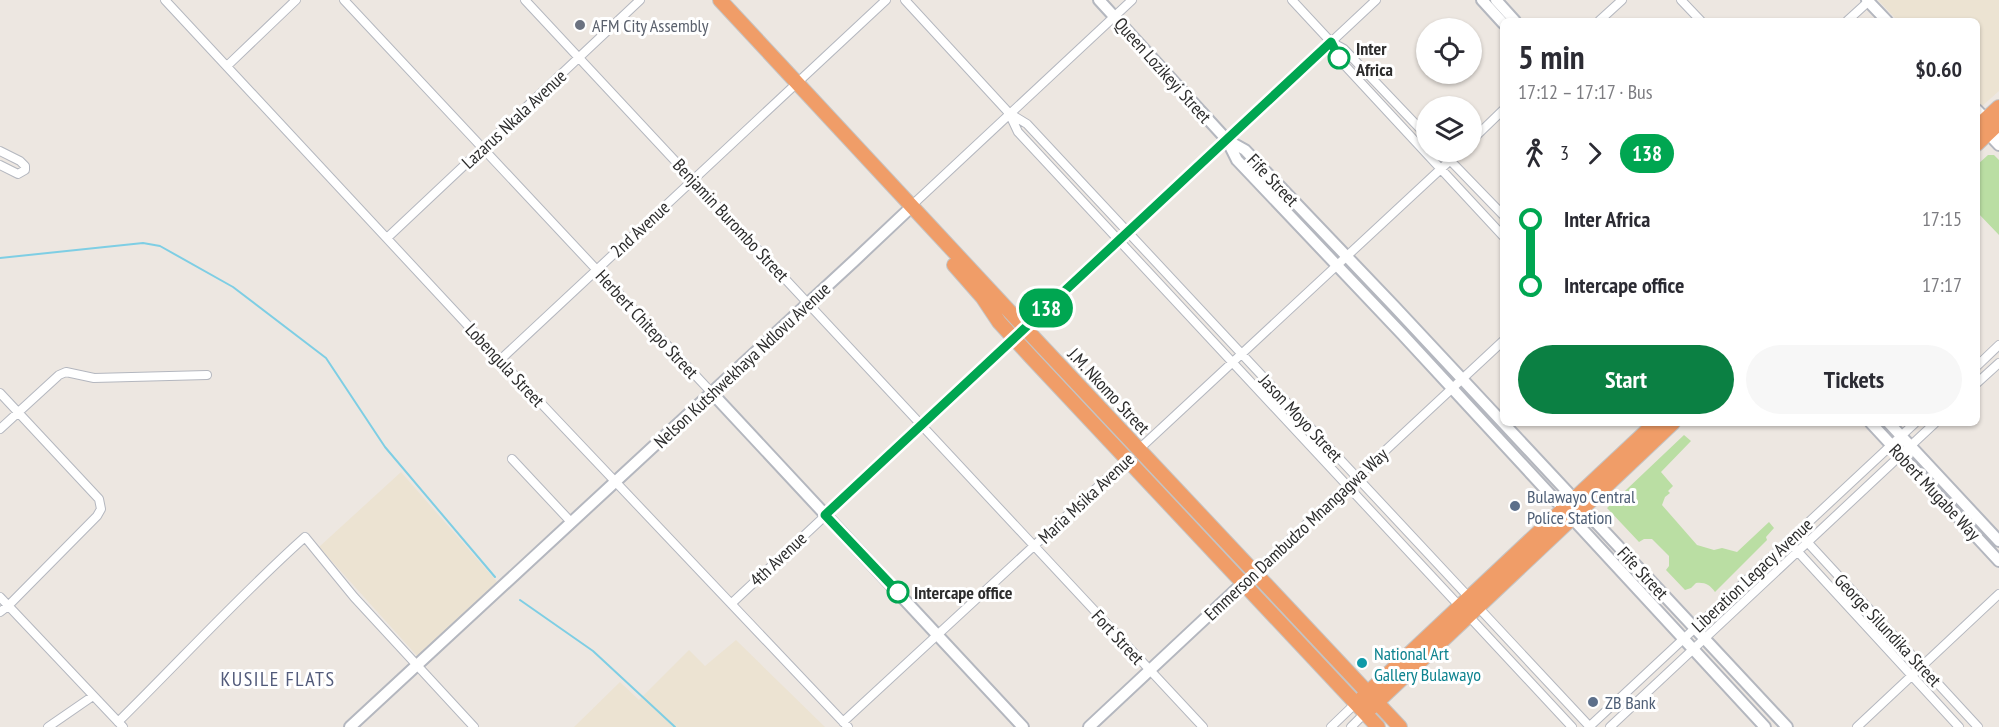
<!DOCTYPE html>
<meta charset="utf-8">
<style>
body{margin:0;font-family:"PT Sans Narrow",sans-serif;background:#f7f7f7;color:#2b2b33;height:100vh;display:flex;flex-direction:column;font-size:22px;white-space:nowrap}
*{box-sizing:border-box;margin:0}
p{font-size:20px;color:#7c7c81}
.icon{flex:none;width:33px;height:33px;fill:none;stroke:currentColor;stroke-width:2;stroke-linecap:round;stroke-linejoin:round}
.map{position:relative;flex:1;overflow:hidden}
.sheet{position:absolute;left:1500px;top:18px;width:480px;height:408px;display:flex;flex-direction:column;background:#fff;border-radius:9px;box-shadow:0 2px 4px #0004}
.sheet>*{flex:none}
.badge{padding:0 12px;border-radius:20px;font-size:21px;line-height:39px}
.tools{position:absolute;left:1416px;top:18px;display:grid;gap:12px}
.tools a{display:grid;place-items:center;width:66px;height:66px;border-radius:50%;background:#fff;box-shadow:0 2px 4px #0004;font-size:30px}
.map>.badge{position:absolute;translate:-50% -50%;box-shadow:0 0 0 3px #fff}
.legs{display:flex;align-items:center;gap:9px;height:66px;padding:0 18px;font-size:20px}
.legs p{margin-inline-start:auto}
.summary{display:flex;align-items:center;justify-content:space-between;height:102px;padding:0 18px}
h1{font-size:33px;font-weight:700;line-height:45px}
.cta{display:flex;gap:12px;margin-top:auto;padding:12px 18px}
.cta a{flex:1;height:69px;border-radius:36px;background:#0b8043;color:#fff;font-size:24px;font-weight:700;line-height:69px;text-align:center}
.cta a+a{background:#f7f7f7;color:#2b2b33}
ul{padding:0 18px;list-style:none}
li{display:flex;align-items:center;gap:21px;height:66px;font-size:22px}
li i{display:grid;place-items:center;width:9px;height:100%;margin:0 8px;background:currentColor}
li i::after{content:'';width:15px;height:15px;margin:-8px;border:4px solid;border-radius:50%;background:#fff}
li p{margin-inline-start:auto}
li:first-child i{background:linear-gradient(#0000 50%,currentColor 0)}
li:last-child i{background:linear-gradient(currentColor 50%,#0000 0)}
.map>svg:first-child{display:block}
.education{fill:#ece3d2}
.green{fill:#badea3}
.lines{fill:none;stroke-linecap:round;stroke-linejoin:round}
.stream{stroke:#7ecee4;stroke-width:2}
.street-casing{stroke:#b4b7bf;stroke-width:10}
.secondary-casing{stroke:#b4b7bf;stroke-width:14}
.highway-casing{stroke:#c4c4c4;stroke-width:16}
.street{stroke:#fff;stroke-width:8}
.secondary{stroke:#fff;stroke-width:10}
.highway{stroke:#f09d68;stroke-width:14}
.line-1-casing{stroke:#fff;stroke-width:14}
.line-1{stroke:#00a651;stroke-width:9}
.worship-dot{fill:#6b7280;stroke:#fff;stroke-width:2}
.stop-1-dot{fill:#fff;stroke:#00a651;stroke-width:3}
.service-dot{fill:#5c6f8a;stroke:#fff;stroke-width:2}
.culture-dot{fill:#0f9aa8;stroke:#fff;stroke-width:2}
.labels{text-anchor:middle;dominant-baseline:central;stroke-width:6;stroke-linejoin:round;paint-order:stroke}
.worship-label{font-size:18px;fill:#5b616d;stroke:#fff;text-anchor:start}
.stop-label{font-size:18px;font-weight:bold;fill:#2d2d2d;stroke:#fff;text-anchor:start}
.street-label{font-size:18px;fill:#2d2d2d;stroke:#fff}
.service-label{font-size:18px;fill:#4e5e75;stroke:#fff;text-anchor:start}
.culture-label{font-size:18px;fill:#0d838f;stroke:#fff;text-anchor:start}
.neighbourhood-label{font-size:20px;letter-spacing:1.5px;fill:#515a7a;stroke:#fff}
</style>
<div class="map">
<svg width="1999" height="727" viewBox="0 0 1999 727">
<rect width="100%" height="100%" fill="#ede7e1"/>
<!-- education -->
<path class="education" d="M 1878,0 L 1999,0 L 1999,91 L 1980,108 L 1977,104 L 1977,21 L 1898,21 Z
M 401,472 L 499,584 L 419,658 L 319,547 Z
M 736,640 L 825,727 L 574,727 L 620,682 L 639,700 L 689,650 L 705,666 Z"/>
<!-- green -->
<path class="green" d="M 1988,155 L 1994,155 L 1999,160 L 1999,235 L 1977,212 L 1977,165 Z
M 1684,435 L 1691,441 L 1661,472 L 1673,486 L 1668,491 L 1670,493 L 1665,497 L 1662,505 L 1697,545 L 1714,550 L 1722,548 L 1737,552 L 1769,522 L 1774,528 L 1766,537 L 1767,540 L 1715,592 C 1710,585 1705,582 1696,583 L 1691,588 L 1685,590 L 1666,570 L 1669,566 L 1669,556 L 1652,539 L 1644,539 L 1639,542 L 1607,508 Z"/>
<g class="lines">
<!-- stream -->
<path class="stream" d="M 0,258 L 143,243 L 160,246 L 233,287 L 326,358 L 385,447 L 495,577
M 520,600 L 593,651 L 675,727"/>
<!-- street casing -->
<g class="street-casing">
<path id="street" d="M 165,0 L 500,360 L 848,727
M 344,0 L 712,393
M 525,0 L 1203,727
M 905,0 L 1009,113 L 1027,124 L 1590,727
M 1292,0 L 1331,42 L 1338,58 L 1503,236
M 1681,0 L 1701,21
M 1599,21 L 1622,0
M 1847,21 L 1870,0
M 1331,42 L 1344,49 L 1426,135
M 227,66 L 296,0
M 1010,115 L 1018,132 L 1572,727
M 1472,140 L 1503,110
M 0,151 L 20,161 L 25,166 L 25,170 L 18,174 L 0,165
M 1442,152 L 1503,215
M 909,208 L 1132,0
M 387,238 L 640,0
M 500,360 L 886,0
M 1977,366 L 1999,345
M 1977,383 L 1999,363
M 0,393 L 99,499 L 101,509 L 97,516 L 8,606 L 0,612
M 0,429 L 59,375 L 66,372 L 94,378 L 207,375
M 1137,451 L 1459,152
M 512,459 L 571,522
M 1798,532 L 1978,727
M 1788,541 L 1959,727
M 1258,569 L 1503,341
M 0,597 L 123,727
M 732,603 L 1376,0
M 118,722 C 181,660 240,595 305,537 L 354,597 L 474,727
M 843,722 L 1128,459
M 48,727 L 93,696
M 1331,727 L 1356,703
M 1351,727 L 1365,713
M 1589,727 L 1915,423
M 1610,727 L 1935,423
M 1857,727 L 1999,594"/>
</g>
<!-- secondary casing -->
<g class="secondary-casing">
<path id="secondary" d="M 1099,0 L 1227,140 L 1237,160 L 1402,334 L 1765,727
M 1482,0 L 1503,23
M 1496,0 L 1515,21
M 1867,0 L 1887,21
M 1977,110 L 1999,133
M 1983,128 L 1999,145
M 1227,140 L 1245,150 L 1394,306 L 1787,727
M 712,393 L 1023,727
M 1871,423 L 1999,561
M 1889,423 L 1999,541
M 350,727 L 854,261 L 907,211
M 1089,727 L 1258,569"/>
</g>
<!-- highway casing -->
<g class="highway-casing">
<path id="highway" d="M 720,0 L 1037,341 L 1400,727
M 1977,127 L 1999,107
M 1977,144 L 1999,123
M 954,265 L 983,298 L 999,322 L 1031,357 L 1378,727
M 1362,698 L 1655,423
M 1371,708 L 1673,423"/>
</g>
<!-- street -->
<use href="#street" class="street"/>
<!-- secondary -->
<use href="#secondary" class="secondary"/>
<!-- highway -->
<use href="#highway" class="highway"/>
</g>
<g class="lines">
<!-- line-1 casing -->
<g class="line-1-casing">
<path id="line-1" d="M 898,592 L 825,515 L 1331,42 L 1339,58"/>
</g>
<!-- line-1 -->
<use href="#line-1" class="line-1"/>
</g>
<!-- markers -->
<circle class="worship-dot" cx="580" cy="25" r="6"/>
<g class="stop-1-dot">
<circle cx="1339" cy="58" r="10"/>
<circle cx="898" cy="592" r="10"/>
</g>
<g class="service-dot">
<circle cx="1515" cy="506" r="6"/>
<circle cx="1593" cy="702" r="6"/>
</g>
<circle class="culture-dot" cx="1362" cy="663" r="6"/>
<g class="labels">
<!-- worship labels -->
<g class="worship-label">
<text x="592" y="25">AFM City Assembly</text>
</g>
<!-- stop labels -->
<g class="stop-label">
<text x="1356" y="48">Inter<tspan x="1356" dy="21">Africa</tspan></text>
<text x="914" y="592">Intercape office</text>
</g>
<!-- street labels -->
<g class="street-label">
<text transform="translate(1163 70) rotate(48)">Queen Lozikeyi Street</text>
<text transform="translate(514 119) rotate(-43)">Lazarus Nkala Avenue</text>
<text transform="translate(1273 180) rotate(46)">Fife Street</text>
<text transform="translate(731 220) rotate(47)">Benjamin Burombo Street</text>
<text transform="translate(640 229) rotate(-43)">2nd Avenue</text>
<text transform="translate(647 324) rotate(47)">Herbert Chitepo Street</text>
<text transform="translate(505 365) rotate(47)">Lobengula Street</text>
<text transform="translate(742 365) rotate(-43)">Nelson Kutshwekhaya Ndlovu Avenue</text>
<text transform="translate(1109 391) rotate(47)">J.M. Nkomo Street</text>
<text transform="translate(1301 418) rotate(47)">Jason Moyo Street</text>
<text transform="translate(1935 492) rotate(47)">Robert Mugabe Way</text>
<text transform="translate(1086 498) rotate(-43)">Maria Msika Avenue</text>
<text transform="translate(1296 534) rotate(-43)">Emmerson Dambudzo Mnangagwa Way</text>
<text transform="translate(778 559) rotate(-43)">4th Avenue</text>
<text transform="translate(1643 573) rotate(47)">Fife Street</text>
<text transform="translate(1752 575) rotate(-43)">Liberation Legacy Avenue</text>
<text transform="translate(1888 630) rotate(47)">George Silundika Street</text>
<text transform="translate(1118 637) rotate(47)">Fort Street</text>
</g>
<!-- service labels -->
<g class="service-label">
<text x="1527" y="496">Bulawayo Central<tspan x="1527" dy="21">Police Station</tspan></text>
<text x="1605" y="702">ZB Bank</text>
</g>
<!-- culture labels -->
<g class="culture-label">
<text x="1374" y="653">National Art<tspan x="1374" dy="21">Gallery Bulawayo</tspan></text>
</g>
<!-- neighbourhood labels -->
<g class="neighbourhood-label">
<text x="278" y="679">KUSILE FLATS</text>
</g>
</g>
</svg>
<div class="tools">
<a><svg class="icon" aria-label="locate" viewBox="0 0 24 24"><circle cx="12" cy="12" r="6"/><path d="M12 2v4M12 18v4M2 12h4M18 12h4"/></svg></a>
<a><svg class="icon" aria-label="layers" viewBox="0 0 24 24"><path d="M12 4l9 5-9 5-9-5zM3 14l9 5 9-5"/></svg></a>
</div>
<b class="badge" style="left:1046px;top:308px;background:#00a651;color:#fff">138</b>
<section class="sheet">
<div class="summary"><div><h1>5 min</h1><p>17:12 – 17:17 · Bus</p></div><b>$0.60</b></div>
<div class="legs"><svg class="icon" aria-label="walk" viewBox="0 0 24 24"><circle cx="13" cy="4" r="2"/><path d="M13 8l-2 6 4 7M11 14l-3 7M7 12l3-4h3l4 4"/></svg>3<svg class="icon" aria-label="forward" viewBox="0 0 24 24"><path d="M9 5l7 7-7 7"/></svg><b class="badge" style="background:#00a651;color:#fff">138</b></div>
<ul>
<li><i style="color:#00a651"></i><b>Inter Africa</b><p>17:15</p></li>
<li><i style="color:#00a651"></i><b>Intercape office</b><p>17:17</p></li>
</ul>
<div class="cta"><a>Start</a><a>Tickets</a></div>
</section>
</div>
